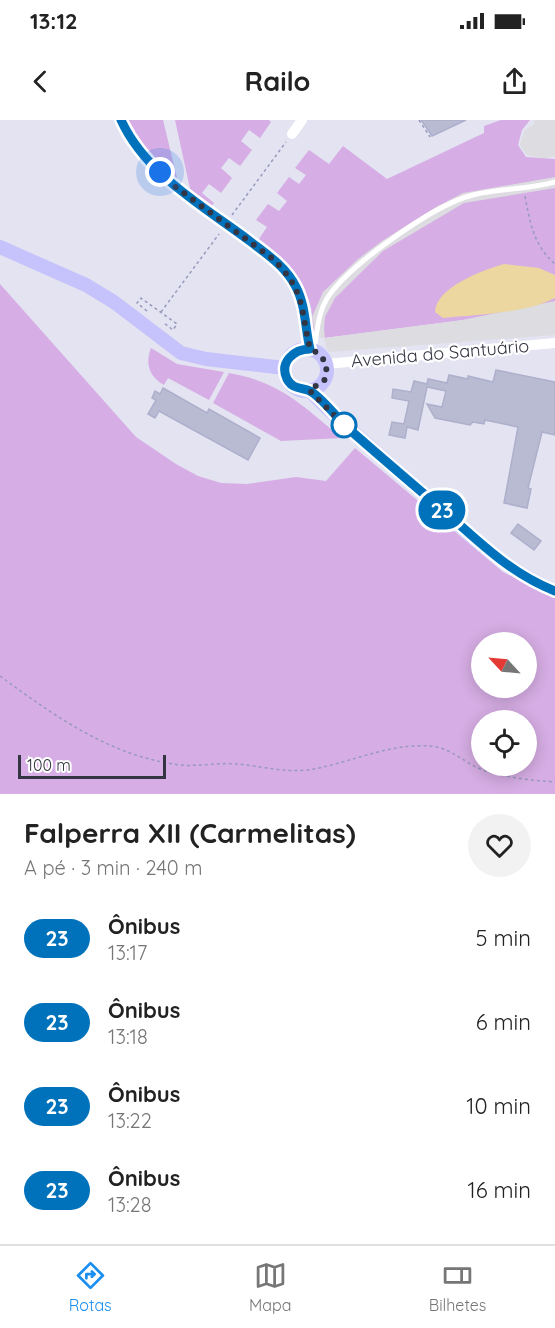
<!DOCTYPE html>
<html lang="pt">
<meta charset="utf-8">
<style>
body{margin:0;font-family:Quicksand,sans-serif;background:#f2f2f2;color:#222;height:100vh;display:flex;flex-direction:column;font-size:22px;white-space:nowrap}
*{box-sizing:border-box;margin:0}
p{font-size:20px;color:#767676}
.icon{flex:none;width:33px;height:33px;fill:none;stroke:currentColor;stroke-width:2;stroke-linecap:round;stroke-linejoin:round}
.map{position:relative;height:674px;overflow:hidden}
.panel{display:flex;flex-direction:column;background:#fff;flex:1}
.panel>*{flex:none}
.badge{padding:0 12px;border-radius:20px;font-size:21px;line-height:39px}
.needle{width:39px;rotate:296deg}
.fabs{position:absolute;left:471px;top:512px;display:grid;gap:12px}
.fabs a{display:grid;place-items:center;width:66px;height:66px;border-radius:50%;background:#fff;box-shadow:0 3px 15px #0003;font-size:30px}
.scale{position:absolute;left:18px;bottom:15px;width:148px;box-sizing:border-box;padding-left:6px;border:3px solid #343542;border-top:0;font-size:16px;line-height:21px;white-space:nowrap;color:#343542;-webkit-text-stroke:4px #fff;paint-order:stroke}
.you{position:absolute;width:30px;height:30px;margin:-15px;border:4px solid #fff;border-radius:50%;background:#1a73e8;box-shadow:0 0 0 9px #1a73e833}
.map>.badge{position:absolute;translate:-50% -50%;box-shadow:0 0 0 3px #fff}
.round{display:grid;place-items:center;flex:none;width:63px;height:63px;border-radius:32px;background:#f2f2f2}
.overview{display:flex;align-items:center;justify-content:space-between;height:102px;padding:0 24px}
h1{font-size:28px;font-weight:800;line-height:45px}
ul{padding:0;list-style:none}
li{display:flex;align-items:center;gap:18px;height:84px;padding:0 24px}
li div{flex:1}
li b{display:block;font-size:22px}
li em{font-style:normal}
li .badge{min-width:66px;font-weight:700;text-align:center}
.status{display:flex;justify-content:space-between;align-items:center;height:42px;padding:0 30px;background:#fff;direction:ltr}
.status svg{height:16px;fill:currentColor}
header{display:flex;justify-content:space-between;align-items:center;height:78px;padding:0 24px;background:#fff;font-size:27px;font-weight:800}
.menu{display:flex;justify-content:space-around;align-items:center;height:84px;border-top:2px solid #e0e0e0;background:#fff;font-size:16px;color:#767676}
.menu a{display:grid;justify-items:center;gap:3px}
.menu .selected{color:#1b8ff0}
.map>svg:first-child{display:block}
.green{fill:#d6ade4;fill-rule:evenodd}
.parking{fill:#dcdce1}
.water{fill:#ecd7a1}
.building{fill:#b9bbd2;stroke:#adafcc;stroke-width:1.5}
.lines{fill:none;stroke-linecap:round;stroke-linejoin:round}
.path{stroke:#989abd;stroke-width:1.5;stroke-dasharray:3 3;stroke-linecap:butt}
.lane{stroke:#fff;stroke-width:5}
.street{stroke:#fff;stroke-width:10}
.secondary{stroke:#c6c2fc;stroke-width:14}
.line-casing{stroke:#fff;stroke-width:14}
.line{stroke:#0072bc;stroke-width:9}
.walk{stroke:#343542;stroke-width:6;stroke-dasharray:0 10.8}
.stop-dot{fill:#fff;stroke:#0072bc;stroke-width:3}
.labels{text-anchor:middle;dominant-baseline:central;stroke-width:4.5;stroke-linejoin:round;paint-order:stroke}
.street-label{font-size:18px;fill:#343542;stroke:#fff}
</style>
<div class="status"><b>13:12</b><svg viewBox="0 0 49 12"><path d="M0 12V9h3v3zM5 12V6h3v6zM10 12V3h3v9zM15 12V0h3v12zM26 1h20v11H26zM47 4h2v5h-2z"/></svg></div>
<header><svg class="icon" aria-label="back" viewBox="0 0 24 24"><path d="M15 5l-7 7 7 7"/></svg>Railo<svg class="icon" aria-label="share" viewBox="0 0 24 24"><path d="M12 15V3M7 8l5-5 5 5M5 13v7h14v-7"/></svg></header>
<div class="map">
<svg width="555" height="674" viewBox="0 0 555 674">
<rect width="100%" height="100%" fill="#e3e3f1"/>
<!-- green -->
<path class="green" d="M 127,0 L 163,0 L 179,66 L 139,21 Z
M 175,0 L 269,0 L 271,2 L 260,18 L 249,10 L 241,21 L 252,30 L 240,46 L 229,38 L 221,48 L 232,58 L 221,73 L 209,64 L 202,73 L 214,83 L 211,87 L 191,73 Z
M 501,0 L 530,0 L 522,10 L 518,25 L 526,37 L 555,39 L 555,182 L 463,200 L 324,218 C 306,214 315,198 310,184 C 300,155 284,137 259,119 L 267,107 L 256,100 L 268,84 L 279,91 L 287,81 L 277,73 L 289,57 L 299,64 L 306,55 L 295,48 L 309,30 L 329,44 L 343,26 L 387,59 L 484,13 L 484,6 Z
M 0,164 L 136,317 L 176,344 L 198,356 L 221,363 L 247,364 L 296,357 L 326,361 L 355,328 L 503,452 L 555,478 L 555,674 L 0,674 ZM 482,522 L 526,522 L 526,567 L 482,567 ZM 482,600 L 526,600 L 526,645 L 482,645 Z
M 151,228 L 177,244 L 224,252 L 209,280 L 168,258 L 164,265 C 149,256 145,244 151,228 Z
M 229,253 C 281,262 303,286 342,318 L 281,321 L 213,283 Z"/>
<!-- parking -->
<path class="parking" d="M 534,0 L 555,0 L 555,36 L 543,38 L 527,35 L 520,25 L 524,11 L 534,4 Z
M 555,57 L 555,68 L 464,83 L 383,131 L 335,178 L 325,197 L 324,209 L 325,218 L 463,200 L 555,181 L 555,215 L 328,232 L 324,218 L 316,216 L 312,197 L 323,172 L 358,139 L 382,121 L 436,87 L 463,73 Z"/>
<!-- water -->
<path class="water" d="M 504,144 L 539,148 L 555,155 L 555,178 C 527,193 475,195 443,198 L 435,192 C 436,167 483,150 504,144 Z"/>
<!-- building -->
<path class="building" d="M 421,0 L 466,0 L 432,16 Z
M 496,250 L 555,262 L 555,315 L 542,312 L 528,368 L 531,369 L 527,388 L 504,383 L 518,307 L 485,300 L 484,304 L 473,302 L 470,305 L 435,298 L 427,284 L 442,287 L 446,271 L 427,267 L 418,310 L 407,307 L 405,318 L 389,315 L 392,302 L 404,304 L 409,281 L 392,278 L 393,269 L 411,272 L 414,261 L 427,264 L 428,259 L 447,263 L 449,255 L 468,259 L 468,256 L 493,262 Z
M 163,268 L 207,293 L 209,289 L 260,318 L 248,340 L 159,291 L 155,298 L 148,294 L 156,280 L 152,278 L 155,271 L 160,274 Z
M 518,404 L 541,421 L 534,430 L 511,413 Z"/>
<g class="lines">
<!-- path -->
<path class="path" d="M 419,0 L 430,17
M 525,76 C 530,103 534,126 555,144
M 232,95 L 286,22
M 147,191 L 137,183 L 141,178 L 177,204 L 173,210 L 164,203
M 161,192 L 219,114
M 0,556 C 52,594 107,634 173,644 C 194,648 216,642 237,644 C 262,646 288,654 314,649 C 351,642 391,623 430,626 C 452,628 464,643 483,650 C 501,657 536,661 555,662"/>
<!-- lane -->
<path class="lane" d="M 314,231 C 317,211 318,190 330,174 C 354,142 435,84 473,75 C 500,68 528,70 555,62"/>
<!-- street -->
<path class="street" d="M 121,0 C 147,58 224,102 273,139 C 306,172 300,188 310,229
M 292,14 L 302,0
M 326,244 L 555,223"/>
<!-- secondary -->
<path class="secondary" d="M 0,127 L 86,165 L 114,182 L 181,233 L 206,239 L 285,248
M285 250a21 21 0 1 1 42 0a21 21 0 1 1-42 0Z
M 309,270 C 348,310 391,345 433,382 C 471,415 507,452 555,471"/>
</g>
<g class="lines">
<!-- line casing -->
<g class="line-casing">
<path id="line" d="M 121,0 C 146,55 205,87 251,122 C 268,135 286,147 296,167 C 306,186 305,209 310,229 C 294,229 279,242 287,259 C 293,270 302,267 310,271 C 323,278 338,300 350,310 C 383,339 417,368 451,397 C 483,426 514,455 555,471"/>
</g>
<!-- line -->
<use href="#line" class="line"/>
<!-- walk -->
<path class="walk" d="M 160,52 L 173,65 L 273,139 C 306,172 300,188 310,229 C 324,235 330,246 324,261 L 309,270 L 344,305"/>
</g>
<!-- markers -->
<circle class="stop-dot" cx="344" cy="305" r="12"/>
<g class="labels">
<!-- street labels -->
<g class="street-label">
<text transform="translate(440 233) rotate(-5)">Avenida do Santuário</text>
</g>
</g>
</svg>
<div class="fabs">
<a><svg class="needle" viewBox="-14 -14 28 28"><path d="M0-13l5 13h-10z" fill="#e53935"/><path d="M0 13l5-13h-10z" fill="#767676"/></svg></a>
<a><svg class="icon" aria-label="locate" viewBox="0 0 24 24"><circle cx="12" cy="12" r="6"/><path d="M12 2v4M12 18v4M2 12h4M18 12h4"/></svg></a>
</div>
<div class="scale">100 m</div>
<div class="you" style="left:160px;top:52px"></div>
<b class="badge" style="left:442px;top:390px;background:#0072bc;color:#fff">23</b>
</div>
<section class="panel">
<div class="overview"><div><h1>Falperra XII (Carmelitas)</h1><p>A pé · 3 min · 240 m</p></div><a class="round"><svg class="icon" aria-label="heart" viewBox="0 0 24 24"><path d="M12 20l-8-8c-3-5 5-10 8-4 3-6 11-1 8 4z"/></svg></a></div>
<ul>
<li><span class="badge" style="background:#0072bc;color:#fff">23</span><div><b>Ônibus</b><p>13:17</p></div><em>5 min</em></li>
<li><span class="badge" style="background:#0072bc;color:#fff">23</span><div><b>Ônibus</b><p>13:18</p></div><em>6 min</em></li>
<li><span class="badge" style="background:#0072bc;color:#fff">23</span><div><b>Ônibus</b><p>13:22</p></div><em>10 min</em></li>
<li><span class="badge" style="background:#0072bc;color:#fff">23</span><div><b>Ônibus</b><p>13:28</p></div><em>16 min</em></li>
</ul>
</section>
<nav class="menu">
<a class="selected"><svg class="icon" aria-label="directions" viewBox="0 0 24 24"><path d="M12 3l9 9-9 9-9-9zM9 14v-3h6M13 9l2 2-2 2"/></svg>Rotas</a>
<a><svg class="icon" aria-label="map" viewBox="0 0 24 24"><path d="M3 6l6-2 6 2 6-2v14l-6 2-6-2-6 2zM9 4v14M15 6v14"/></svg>Mapa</a>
<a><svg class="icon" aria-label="tickets" viewBox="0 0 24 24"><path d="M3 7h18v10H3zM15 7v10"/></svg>Bilhetes</a>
</nav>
